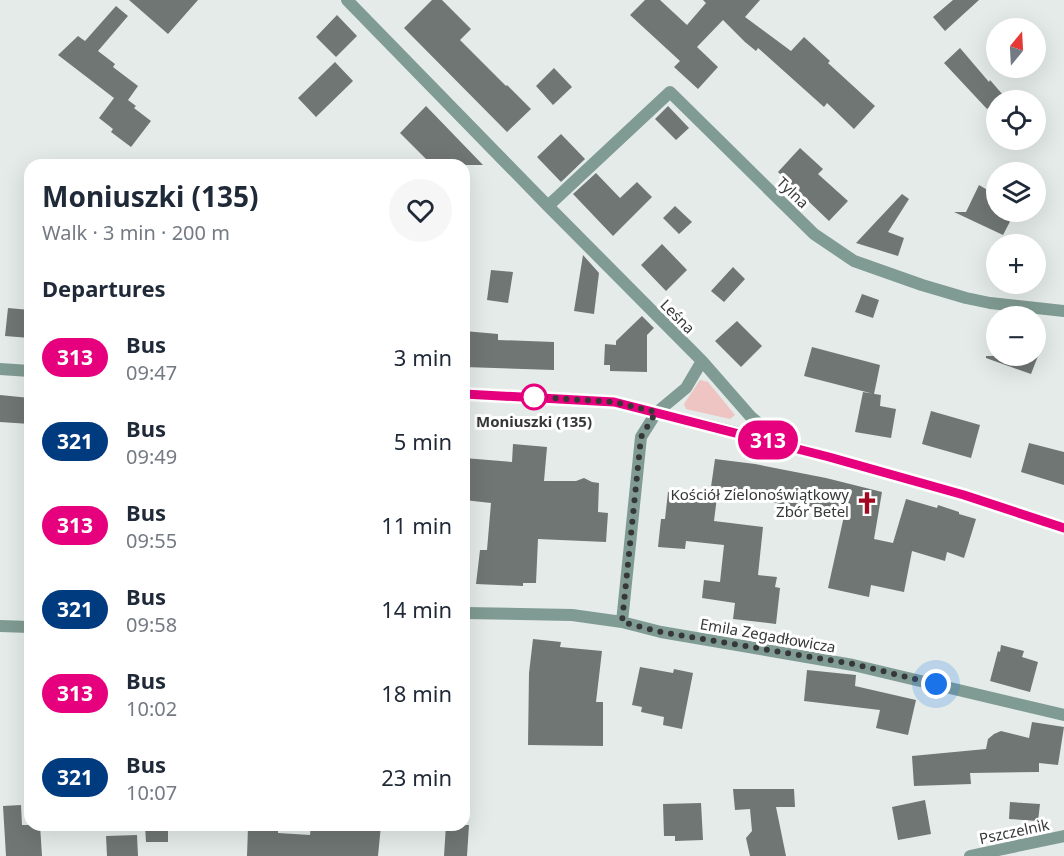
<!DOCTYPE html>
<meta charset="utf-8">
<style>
body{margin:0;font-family:"Noto Sans",sans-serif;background:#f6f6f7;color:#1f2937;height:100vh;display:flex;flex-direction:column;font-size:22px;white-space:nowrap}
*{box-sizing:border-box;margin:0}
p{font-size:20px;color:#747a83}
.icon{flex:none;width:33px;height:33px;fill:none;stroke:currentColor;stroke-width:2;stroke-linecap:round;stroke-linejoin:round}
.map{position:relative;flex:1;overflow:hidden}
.drawer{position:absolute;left:24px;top:159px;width:446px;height:672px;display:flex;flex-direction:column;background:#fff;border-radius:18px;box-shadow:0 6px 24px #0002}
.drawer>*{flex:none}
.badge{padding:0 12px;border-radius:20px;font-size:21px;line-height:39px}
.needle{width:39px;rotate:18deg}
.tools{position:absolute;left:986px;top:18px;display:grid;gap:12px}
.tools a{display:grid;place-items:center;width:60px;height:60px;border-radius:50%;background:#fff;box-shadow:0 6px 24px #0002;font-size:30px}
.you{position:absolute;width:30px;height:30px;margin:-15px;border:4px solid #fff;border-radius:50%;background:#1a73e8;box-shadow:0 0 0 9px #1a73e833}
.map>.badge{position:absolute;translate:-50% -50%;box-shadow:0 0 0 3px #fff}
h2{padding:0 18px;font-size:22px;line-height:54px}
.round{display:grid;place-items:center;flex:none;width:63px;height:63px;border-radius:32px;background:#f6f6f7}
.headline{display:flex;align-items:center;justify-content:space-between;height:102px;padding:0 18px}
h1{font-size:28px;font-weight:700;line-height:45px}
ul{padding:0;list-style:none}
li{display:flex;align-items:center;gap:18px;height:84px;padding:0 18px}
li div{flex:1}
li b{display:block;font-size:22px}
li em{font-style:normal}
li .badge{min-width:66px;font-weight:700;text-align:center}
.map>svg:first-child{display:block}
.green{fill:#eec5c2}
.building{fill:#707674}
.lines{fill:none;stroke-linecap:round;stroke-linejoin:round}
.minor{stroke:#809b93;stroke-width:12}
.tertiary{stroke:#809b93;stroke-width:12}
.line-casing{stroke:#fff;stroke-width:14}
.line{stroke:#e6007e;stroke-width:9}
.walk{stroke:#363837;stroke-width:6;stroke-dasharray:0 10.8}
.stop-dot{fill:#fff;stroke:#e6007e;stroke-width:3}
.labels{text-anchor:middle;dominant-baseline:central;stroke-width:6;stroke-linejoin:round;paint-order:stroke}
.street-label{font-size:15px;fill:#363837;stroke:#fff}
.stop-label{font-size:15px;font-weight:bold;fill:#363837;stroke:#fff}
.poi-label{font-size:15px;fill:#363837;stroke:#fff;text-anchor:end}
</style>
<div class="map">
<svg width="1064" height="856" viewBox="0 0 1064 856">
<rect width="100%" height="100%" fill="#e4ebe9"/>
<!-- green -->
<path class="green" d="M 700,380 L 708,382 L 735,415 L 730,419 L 686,409 L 684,404 Z"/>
<!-- building -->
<path class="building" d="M 129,0 L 198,0 L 168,34 Z
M 432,0 L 442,0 L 471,29 L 460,40 L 506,86 L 507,85 L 531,109 L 507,132 L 404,28 Z
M 645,0 L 660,0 L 687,25 L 706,3 L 703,0 L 760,0 L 745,17 L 791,51 L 804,37 L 830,61 L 828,63 L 875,106 L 854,129 L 827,103 L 824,107 L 758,48 L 756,51 L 745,42 L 723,20 L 697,47 L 718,67 L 698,89 L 674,67 L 680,61 L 630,15 Z
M 953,0 L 979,0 L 945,31 L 933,17 Z
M 116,6 L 128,16 L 98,51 L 115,64 L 113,67 L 138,86 L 128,100 L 136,106 L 134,108 L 151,121 L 131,147 L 111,132 L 113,129 L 99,118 L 114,98 L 58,55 L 78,36 L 85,41 Z
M 337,15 L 357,36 L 336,57 L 316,37 Z
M 960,48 L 989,82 L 990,80 L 1003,95 L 987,109 L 944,63 Z
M 335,62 L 353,81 L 316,117 L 298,98 Z
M 554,68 L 572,87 L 553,105 L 536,86 Z
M 426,106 L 483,165 L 432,165 L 400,133 Z
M 668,106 L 689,128 L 676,140 L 655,119 Z
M 561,134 L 585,159 L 561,182 L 537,157 Z
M 800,148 L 823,169 L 818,174 L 848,201 L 829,221 L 778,172 Z
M 596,173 L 620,198 L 637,182 L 652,197 L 613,236 L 573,194 Z
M 979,185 L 996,195 L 996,212 L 1015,212 L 1003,235 L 954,212 L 966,212 Z
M 902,194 L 909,199 L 888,232 L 904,238 L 898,256 L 856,243 Z
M 675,206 L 692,222 L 679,234 L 663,218 Z
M 662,244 L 687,270 L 666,291 L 641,265 Z
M 583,255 L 599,273 L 594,314 L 574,311 Z
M 733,267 L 745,279 L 724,302 L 711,291 Z
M 491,270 L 513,272 L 508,303 L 487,300 Z
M 862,294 L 879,300 L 873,318 L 855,312 Z
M 8,308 L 30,310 L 30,338 L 5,336 Z
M 642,316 L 654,328 L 647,335 L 647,372 L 610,371 L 610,365 L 604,365 L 605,344 L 616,345 L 616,341 Z
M 737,321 L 762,346 L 741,367 L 715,341 Z
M 464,331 L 498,334 L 498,340 L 554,342 L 554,370 L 464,367 Z
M 812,347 L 880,365 L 874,394 L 804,376 Z
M 986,356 L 1038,356 L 1031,374 L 986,358 Z
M 863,392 L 881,395 L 880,406 L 896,409 L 891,438 L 855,432 Z
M 0,395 L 30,398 L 30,424 L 0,422 Z
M 931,411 L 980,425 L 971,458 L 922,444 Z
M 1029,443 L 1064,452 L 1064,485 L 1021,472 Z
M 513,444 L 547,447 L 544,481 L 576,481 L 584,478 L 592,482 L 599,483 L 598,512 L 608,513 L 606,542 L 538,539 L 536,583 L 523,583 L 523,586 L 476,584 L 480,550 L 487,550 L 491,503 L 464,500 L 464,458 L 512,462 Z
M 715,459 L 755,464 L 826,478 L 882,492 L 874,539 L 893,543 L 906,499 L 937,508 L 938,505 L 959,512 L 959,514 L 976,519 L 964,558 L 947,552 L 945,561 L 912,551 L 904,592 L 871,585 L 869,597 L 828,588 L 844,516 L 800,505 L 799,508 L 750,497 L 751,493 L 711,487 Z
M 668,492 L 717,497 L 714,521 L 763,527 L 758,575 L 777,577 L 775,587 L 780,588 L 776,624 L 733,619 L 735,603 L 702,598 L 704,580 L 720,582 L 724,545 L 686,541 L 685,549 L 658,547 L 661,519 L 665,519 Z
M 533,639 L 561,642 L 560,647 L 602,651 L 596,702 L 603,702 L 603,746 L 528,745 L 529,673 Z
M 1001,645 L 1024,651 L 1022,657 L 1038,662 L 1030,692 L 990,681 L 998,651 L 1000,652 Z
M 640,667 L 673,673 L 674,669 L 693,673 L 682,729 L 663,725 L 664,717 L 641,712 L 642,707 L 632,705 Z
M 807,670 L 856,675 L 855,686 L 916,700 L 908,735 L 876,728 L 880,710 L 804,701 Z
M 1032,722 L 1064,727 L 1058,765 L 1039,763 L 1039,772 L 970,773 L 971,784 L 914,786 L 912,756 L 986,749 L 988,739 L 994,734 L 1001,731 L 1029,738 Z
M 733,789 L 794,789 L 795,807 L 776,807 L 786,856 L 750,856 L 746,838 L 752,831 L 750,809 L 735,810 Z
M 925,800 L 931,834 L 898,840 L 892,807 Z
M 1010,802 L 1040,804 L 1038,821 L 1009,819 Z
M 701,803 L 703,840 L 675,841 L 675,836 L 664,836 L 663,804 Z
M 21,805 L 22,825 L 40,825 L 42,856 L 6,856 L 3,806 Z
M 311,825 L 349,827 L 349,825 L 381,825 L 378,856 L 247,856 L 248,827 L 278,827 L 278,833 L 310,835 Z
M 446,825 L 469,825 L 467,856 L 444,856 Z
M 145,826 L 168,826 L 168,842 L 146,842 Z
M 137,835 L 138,856 L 107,856 L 106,836 Z"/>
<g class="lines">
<!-- minor -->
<path class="minor" d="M 347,0 L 548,206 L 702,361 L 751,417 L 784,444
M 548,206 L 670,92 L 814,234 L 854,261 L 922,285 L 966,298 L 990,303 L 1064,311
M 464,613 L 572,615 L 622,622 L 661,632 L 853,665 L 1064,715
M 622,622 L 641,437 L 656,413 L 686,388 L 702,361
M 0,626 L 30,627
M 970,856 L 1064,836"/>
<!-- tertiary -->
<path class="tertiary" d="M 0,369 L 30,371
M 464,394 L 614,402 L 784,444 L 964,495 L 1064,528"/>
</g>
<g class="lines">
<!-- line casing -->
<g class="line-casing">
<path id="line" d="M 464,394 L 614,402 L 829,457 L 964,495 L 1064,528"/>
</g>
<!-- line -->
<use href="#line" class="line"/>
<!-- walk -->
<path class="walk" d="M 534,397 L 614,402 L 656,412 L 641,437 L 622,622 L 661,632 L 853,664 L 936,684"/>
</g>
<!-- icons -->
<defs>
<g id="church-bare" transform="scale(1.8)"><path d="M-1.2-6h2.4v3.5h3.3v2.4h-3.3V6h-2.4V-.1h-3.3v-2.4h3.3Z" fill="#a40820" stroke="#fff" stroke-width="2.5" paint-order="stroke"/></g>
</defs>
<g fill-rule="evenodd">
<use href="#church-bare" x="867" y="503"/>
</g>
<!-- markers -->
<circle class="stop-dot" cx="534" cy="397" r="12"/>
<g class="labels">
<!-- street labels -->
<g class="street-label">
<text transform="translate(793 192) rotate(44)">Tylna</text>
<text transform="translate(678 316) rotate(45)">Leśna</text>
<text transform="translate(768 635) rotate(10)">Emila Zegadłowicza</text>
<text transform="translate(1014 831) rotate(-12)">Pszczelnik</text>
</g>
<!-- stop labels -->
<g class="stop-label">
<text x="534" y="421">Moniuszki (135)</text>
</g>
<!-- poi labels -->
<g class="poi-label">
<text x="849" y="494">Kościół Zielonoświątkowy<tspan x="849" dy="17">Zbór Betel</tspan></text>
</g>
</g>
</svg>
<div class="tools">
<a><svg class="needle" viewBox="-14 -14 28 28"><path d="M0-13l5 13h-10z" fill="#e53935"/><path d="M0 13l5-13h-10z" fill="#747a83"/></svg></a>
<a><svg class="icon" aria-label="locate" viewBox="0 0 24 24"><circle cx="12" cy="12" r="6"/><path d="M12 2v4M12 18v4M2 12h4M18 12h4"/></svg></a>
<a><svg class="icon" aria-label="layers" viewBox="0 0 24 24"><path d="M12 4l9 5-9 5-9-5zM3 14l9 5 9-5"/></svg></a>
<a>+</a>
<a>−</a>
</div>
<div class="you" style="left:936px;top:684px"></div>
<b class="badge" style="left:768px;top:440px;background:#e6007e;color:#fff">313</b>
<section class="drawer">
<div class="headline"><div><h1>Moniuszki (135)</h1><p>Walk · 3 min · 200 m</p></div><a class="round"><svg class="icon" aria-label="heart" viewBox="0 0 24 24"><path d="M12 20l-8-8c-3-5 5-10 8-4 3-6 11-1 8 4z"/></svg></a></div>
<h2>Departures</h2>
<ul>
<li><span class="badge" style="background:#e6007e;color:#fff">313</span><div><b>Bus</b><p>09:47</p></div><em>3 min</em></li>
<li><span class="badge" style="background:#003b80;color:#fff">321</span><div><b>Bus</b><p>09:49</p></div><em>5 min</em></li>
<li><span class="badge" style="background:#e6007e;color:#fff">313</span><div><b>Bus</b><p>09:55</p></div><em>11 min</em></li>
<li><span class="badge" style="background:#003b80;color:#fff">321</span><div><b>Bus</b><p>09:58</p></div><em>14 min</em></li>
<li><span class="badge" style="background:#e6007e;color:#fff">313</span><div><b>Bus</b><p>10:02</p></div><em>18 min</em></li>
<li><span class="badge" style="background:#003b80;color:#fff">321</span><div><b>Bus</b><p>10:07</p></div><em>23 min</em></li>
</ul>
</section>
</div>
